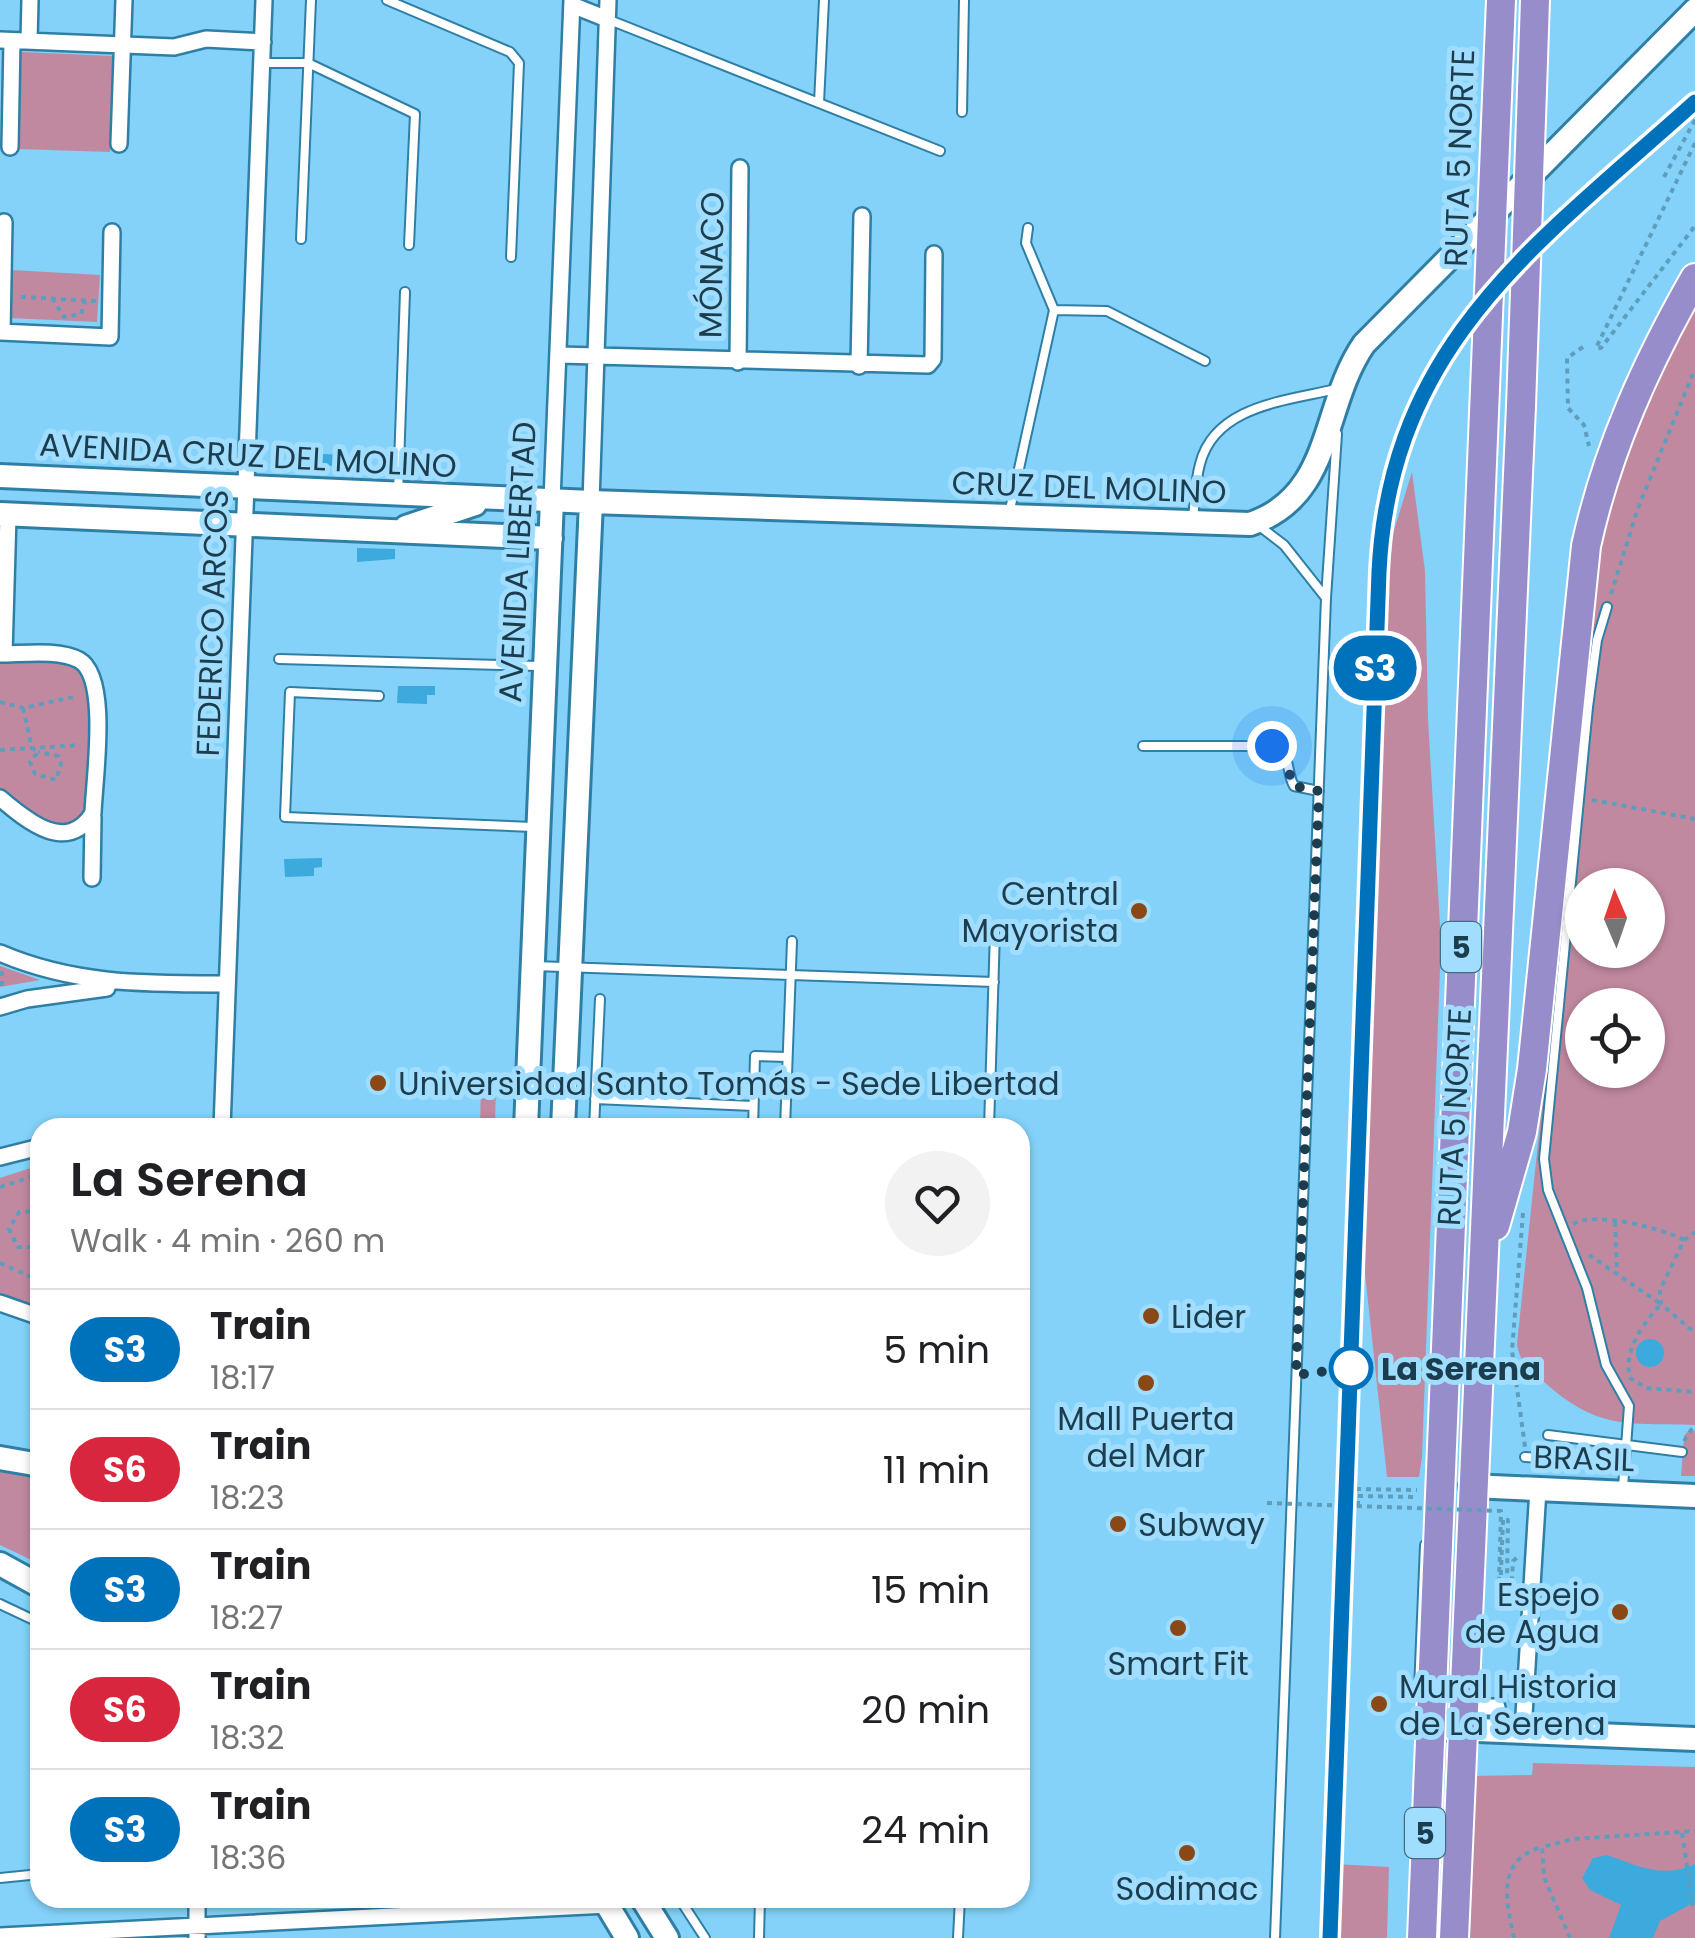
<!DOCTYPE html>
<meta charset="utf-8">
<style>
body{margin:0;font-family:Poppins,sans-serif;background:#f2f2f2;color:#202124;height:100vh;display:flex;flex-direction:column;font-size:38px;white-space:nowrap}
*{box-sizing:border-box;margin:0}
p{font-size:32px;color:#757577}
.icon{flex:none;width:55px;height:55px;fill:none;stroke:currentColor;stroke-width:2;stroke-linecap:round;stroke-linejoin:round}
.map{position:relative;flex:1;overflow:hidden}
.details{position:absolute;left:30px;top:1118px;width:1000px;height:790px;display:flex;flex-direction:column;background:#fff;border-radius:30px;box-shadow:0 2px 8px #0004}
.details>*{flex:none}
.badge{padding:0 20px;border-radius:32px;font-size:35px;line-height:65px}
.needle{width:65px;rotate:358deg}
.fabs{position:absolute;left:1565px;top:868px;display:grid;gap:20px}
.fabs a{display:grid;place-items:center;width:100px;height:100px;border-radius:50%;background:#fff;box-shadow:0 2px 8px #0004;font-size:50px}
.you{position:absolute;width:50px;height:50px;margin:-25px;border:8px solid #fff;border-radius:50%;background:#1a73e8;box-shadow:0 0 0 15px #1a73e833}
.map>.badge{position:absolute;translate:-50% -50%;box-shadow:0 0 0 5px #fff}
.round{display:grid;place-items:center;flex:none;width:105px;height:105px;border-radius:52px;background:#f2f2f2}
.headline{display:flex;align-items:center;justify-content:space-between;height:170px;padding:0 40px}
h1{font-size:48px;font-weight:600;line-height:75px}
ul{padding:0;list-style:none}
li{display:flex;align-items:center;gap:30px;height:120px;padding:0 40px;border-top:2px solid #e0e0e0}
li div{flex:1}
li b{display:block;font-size:38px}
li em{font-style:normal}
li .badge{min-width:110px;font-weight:700;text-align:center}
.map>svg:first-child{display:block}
.green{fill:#c189a0;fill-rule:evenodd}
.water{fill:#3caadc}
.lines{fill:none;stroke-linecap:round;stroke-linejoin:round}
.lane-casing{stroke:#2f7fa5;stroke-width:12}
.street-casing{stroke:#2f7fa5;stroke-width:20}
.secondary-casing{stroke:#2f7fa5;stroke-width:28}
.highway-casing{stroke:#fff;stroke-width:32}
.path{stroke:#5f9dbd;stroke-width:4;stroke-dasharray:5 5;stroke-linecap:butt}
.lane{stroke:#fff;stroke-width:8}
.street{stroke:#fff;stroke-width:15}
.secondary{stroke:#fff;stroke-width:22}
.highway{stroke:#988dcb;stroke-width:28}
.rail{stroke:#2c5468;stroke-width:5;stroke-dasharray:12 12;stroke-linecap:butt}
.highway-bridge-casing{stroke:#fff;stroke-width:32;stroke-linecap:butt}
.path-bridge{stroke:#5f9dbd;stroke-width:4;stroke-dasharray:5 5;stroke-linecap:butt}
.highway-bridge{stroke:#988dcb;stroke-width:28}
.line-casing{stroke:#fff;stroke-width:22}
.line{stroke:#0072bc;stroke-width:15}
.walk{stroke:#1c3d4d;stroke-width:10;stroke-dasharray:0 18}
.poi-dot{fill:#8a4817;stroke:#a0ddfe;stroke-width:4}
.stop-dot{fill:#fff;stroke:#0072bc;stroke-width:5}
.labels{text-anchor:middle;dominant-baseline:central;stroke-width:10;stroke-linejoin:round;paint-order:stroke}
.shield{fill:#a0ddfe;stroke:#446d82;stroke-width:2.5}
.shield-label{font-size:30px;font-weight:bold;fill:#1c3d4d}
.street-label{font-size:32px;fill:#1c3d4d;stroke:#a0ddfe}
.poi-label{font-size:32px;fill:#1c3d4d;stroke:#a0ddfe;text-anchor:start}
.stop-label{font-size:32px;font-weight:bold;fill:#1c3d4d;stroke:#a0ddfe;text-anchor:start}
</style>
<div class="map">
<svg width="1695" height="1938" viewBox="0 0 1695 1938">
<rect width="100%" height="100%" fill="#84d2fa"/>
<!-- green -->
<path class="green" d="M 21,52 L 113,56 L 110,152 L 18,149 Z
M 12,270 L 100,275 L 97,322 L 9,318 Z
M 1695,295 L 1695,1425 C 1626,1423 1597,1430 1543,1381 C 1529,1369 1520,1363 1517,1344 L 1603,518 L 1619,465 ZM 1582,885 L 1648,885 L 1648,950 L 1582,950 ZM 1582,1005 L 1648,1005 L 1648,1070 L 1582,1070 Z
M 1412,472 L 1425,571 L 1428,719 L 1441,942 L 1422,1457 L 1419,1477 L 1387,1477 L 1359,1218 L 1390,543 Z
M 0,659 C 37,660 80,650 92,692 L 88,811 L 68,829 L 46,826 L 0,792 Z
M 0,966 L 40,980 L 0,987 Z
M 496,1083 L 495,1127 L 480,1127 L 481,1084 Z
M 40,1165 L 40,1309 L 0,1293 L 0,1178 Z
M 1689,1430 L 1695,1431 L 1695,1476 L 1681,1476 L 1684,1436 Z
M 0,1466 L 40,1476 L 40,1564 L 0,1545 Z
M 1533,1763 L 1695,1767 L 1695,1938 L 1470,1938 L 1474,1776 L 1532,1775 Z
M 1335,1864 L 1389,1867 L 1387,1938 L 1334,1938 Z"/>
<!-- water -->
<path class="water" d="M 307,453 L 342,455 L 342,466 L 307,465 Z
M 357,548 L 395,549 L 395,559 L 357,562 Z
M 398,686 L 435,686 L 435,695 L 427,695 L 427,704 L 397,703 Z
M 322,858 L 322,867 L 314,868 L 314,876 L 285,877 L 284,859 Z
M1636 1353a14 14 0 1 1 28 0a14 14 0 1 1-28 0Z
M 1607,1855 C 1638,1866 1663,1879 1695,1864 L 1695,1902 L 1660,1921 L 1653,1938 L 1609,1938 L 1621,1905 L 1590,1890 L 1582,1878 L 1593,1858 Z"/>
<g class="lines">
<!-- lane casing -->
<g class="lane-casing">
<path id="lane" d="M 387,0 L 510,52 L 519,63 L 511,257
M 607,19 L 940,151
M 262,63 L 308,63 L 415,114 L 409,245
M 819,103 L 824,0
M 962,112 L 964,0
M 301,239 L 311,0
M 1054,310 L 1107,311 L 1205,361
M 398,493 L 405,292
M 1009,514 L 1054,310 L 1026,243 L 1028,228
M 1193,519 C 1195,501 1195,482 1200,464 C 1215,405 1287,401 1336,389
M 1258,525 L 1284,545 L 1326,598
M 1607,607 L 1597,640 L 1588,707 L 1544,1159 L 1548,1190 L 1587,1288 L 1606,1365 L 1629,1406 L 1623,1487
M 279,659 L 540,666
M 379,696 L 290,692 L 285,817 L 533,827
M 1143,746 L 1272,746 C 1293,754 1285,770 1294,786 L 1319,791
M 534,966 L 994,982
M 595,1099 L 753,1106
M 594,1128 L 600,999
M 753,1128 L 755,1056 L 787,1057
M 785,1128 L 792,941
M 989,1128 L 995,931
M 1548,1435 L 1682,1452
M 1525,1457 L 1625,1463
M 0,1604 L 40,1623
M 1419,1690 L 1425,1545
M 0,1878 L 40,1874
M 679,1898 L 705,1938
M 759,1938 L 760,1898
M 958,1938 L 960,1898
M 1275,1938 L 1326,598 L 1337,434"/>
</g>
<!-- street casing -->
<g class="street-casing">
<path id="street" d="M 572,5 L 607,19
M 0,40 L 174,47 L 206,39 L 263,42
M 29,41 L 30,0
M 119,144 L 124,0
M 10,147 L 12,41
M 0,332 L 110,337 L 112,232
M 2,332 L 4,222
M 559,355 L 928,365 L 933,359 L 934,254
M 738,362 L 740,168
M 859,366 L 862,216
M 552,500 L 572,0
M 591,502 L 608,0
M 0,654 C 23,654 59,649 79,660 C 110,677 94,780 93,813 C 67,854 28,822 0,798
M 4,654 L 8,515
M 92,878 L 93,817
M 0,953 C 74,985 147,984 227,984
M 0,1007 L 27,999 L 107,988
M 222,1128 L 264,0
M 0,1157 L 40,1147
M 0,1303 L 40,1317
M 1483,1707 L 1497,1707
M 1523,1731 L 1538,1489
M 0,1936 L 608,1905
M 197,1938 L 197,1898"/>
</g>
<!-- secondary casing -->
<g class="secondary-casing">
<path id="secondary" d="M 0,476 L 591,502 L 1250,524 C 1334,496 1321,406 1364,344 L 1695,10
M 0,514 L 551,538
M 406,527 L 475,504
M 526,1128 L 552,500
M 563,1128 L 591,502
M 0,1458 L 40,1465
M 1471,1486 L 1695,1496
M 0,1564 L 40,1586
M 1428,1728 L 1695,1739
M 603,1898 L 627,1938
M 642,1898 L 667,1938"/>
</g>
<!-- highway casing -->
<g class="highway-casing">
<path id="highway" d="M 1532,90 L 1535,0
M 1497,97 L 1501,0
M 1495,1226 L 1522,1132 L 1532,1069 L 1586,546 C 1607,450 1646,364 1695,278
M 1422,1938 L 1484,413
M 1454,1938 L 1521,406"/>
</g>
<!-- path -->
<path class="path" d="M 1695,143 L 1596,348 L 1601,348 L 1695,226
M 1664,177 L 1695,120
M 21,297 L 96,301
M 52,298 L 64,317 L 81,314 L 85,301
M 1583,347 L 1567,358 L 1568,408 L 1584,425 L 1589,446
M 1611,594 L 1638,508 L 1695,369
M 0,702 L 23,708 L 78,696
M 23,708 L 32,748 L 38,752 L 30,762 L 35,774 L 56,780 L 61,764 L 58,756 L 38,752
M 0,750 L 80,745
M 1592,800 L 1695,819
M 2,971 L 2,991
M 0,1187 L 40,1174
M 40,1211 L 19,1212 L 9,1229 L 18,1247 L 40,1247
M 1523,1213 L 1512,1351 L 1525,1447
M 1615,1222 L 1617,1273
M 1573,1224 C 1594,1211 1662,1228 1684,1240 L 1660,1290 L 1661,1304 L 1695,1333
M 1684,1240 L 1695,1232
M 1589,1255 L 1661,1304 C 1643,1324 1623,1350 1630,1378 L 1647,1388 L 1695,1392
M 0,1263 L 40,1281
M 1684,1441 L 1695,1424
M 1356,1489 L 1417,1490
M 1358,1506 L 1358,1496 L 1417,1497
M 1503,1520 L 1500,1596 L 1511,1594 L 1513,1561 L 1519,1556
M 1682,1833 L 1693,1906
M 1514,1938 C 1506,1900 1496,1860 1542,1847
M 1570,1938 L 1544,1877 L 1542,1847 L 1573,1839 L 1695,1831"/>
<!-- lane -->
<use href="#lane" class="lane"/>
<!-- street -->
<use href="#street" class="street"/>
<!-- secondary -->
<use href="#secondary" class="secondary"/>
<!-- highway -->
<use href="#highway" class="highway"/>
<!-- rail -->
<path class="rail" d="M 1330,1938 L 1379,572 L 1384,513 L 1397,455 L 1419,397 L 1452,339 L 1517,264 L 1695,102"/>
<!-- highway-bridge casing -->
<g class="highway-bridge-casing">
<path id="highway-bridge" d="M 1521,406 L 1532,90
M 1484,413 L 1497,97"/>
</g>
<!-- path-bridge -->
<path class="path-bridge" d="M 1267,1503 L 1501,1511 L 1499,1581 L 1507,1581 L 1508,1520 L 1503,1520"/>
<!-- highway-bridge -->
<use href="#highway-bridge" class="highway-bridge"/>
</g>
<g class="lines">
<!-- line casing -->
<g class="line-casing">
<path id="line" d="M 1330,1938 L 1379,572 C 1390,343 1538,243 1695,102"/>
</g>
<!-- line -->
<use href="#line" class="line"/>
<!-- walk -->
<path class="walk" d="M 1272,746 C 1293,754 1285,770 1294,786 L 1319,791 L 1296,1375 L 1351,1368"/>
</g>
<!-- markers -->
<g class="poi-dot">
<circle cx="1139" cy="911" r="10"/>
<circle cx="378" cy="1083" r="10"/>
<circle cx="1151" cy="1316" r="10"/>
<circle cx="1146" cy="1383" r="10"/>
<circle cx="1118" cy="1524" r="10"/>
<circle cx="1620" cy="1612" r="10"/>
<circle cx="1178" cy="1628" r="10"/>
<circle cx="1379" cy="1704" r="10"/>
<circle cx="1187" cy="1853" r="10"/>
</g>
<circle class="stop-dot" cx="1351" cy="1368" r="20"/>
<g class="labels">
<!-- shield labels -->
<g class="shield">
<rect x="1441" y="922" width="40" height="50" rx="8"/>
<rect x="1405" y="1808" width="40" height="50" rx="8"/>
</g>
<g class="shield-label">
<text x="1461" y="947">5</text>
<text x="1425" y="1833">5</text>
</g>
<!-- street labels -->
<g class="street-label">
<text transform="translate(1459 158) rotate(-88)">RUTA 5 NORTE</text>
<text transform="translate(711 265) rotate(-89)">MÓNACO</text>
<text transform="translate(248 455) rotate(3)">AVENIDA CRUZ DEL MOLINO</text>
<text transform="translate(1089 487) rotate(2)">CRUZ DEL MOLINO</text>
<text transform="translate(517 562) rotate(-87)">AVENIDA LIBERTAD</text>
<text transform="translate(212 623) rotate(-88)">FEDERICO ARCOS</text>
<text transform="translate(1454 1117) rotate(-87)">RUTA 5 NORTE</text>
<text transform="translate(1584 1458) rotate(2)">BRASIL</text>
</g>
<!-- poi labels -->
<g class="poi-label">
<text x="1119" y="893" text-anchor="end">Central<tspan x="1119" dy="37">Mayorista</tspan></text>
<text x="398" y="1083">Universidad Santo Tomás - Sede Libertad</text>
<text x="1171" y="1316">Lider</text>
<text x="1146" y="1418" text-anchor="middle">Mall Puerta<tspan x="1146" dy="37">del Mar</tspan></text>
<text x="1138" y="1524">Subway</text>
<text x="1600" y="1594" text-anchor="end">Espejo<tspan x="1600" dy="37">de Agua</tspan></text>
<text x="1178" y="1663" text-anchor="middle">Smart Fit</text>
<text x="1399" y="1686">Mural Historia<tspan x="1399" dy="37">de La Serena</tspan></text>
<text x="1187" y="1888" text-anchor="middle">Sodimac</text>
</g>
<!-- stop labels -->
<g class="stop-label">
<text x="1381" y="1368">La Serena</text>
</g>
</g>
</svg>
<div class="fabs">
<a><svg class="needle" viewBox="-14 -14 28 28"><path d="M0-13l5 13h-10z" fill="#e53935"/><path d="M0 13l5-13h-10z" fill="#757577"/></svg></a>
<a><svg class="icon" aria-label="locate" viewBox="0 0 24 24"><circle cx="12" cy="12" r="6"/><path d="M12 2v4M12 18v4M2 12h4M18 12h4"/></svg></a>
</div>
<div class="you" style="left:1272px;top:746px"></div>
<b class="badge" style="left:1375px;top:668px;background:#0072bc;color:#fff">S3</b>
<section class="details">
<div class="headline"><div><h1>La Serena</h1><p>Walk · 4 min · 260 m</p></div><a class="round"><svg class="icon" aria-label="heart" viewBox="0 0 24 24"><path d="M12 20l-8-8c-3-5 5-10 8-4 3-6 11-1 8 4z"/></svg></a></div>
<ul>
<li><span class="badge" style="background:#0072bc;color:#fff">S3</span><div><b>Train</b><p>18:17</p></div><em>5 min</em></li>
<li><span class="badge" style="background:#d7263d;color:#fff">S6</span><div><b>Train</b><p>18:23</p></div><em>11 min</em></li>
<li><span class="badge" style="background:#0072bc;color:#fff">S3</span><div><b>Train</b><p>18:27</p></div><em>15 min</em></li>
<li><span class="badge" style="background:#d7263d;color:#fff">S6</span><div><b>Train</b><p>18:32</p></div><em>20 min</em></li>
<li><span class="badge" style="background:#0072bc;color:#fff">S3</span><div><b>Train</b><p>18:36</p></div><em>24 min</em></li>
</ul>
</section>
</div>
